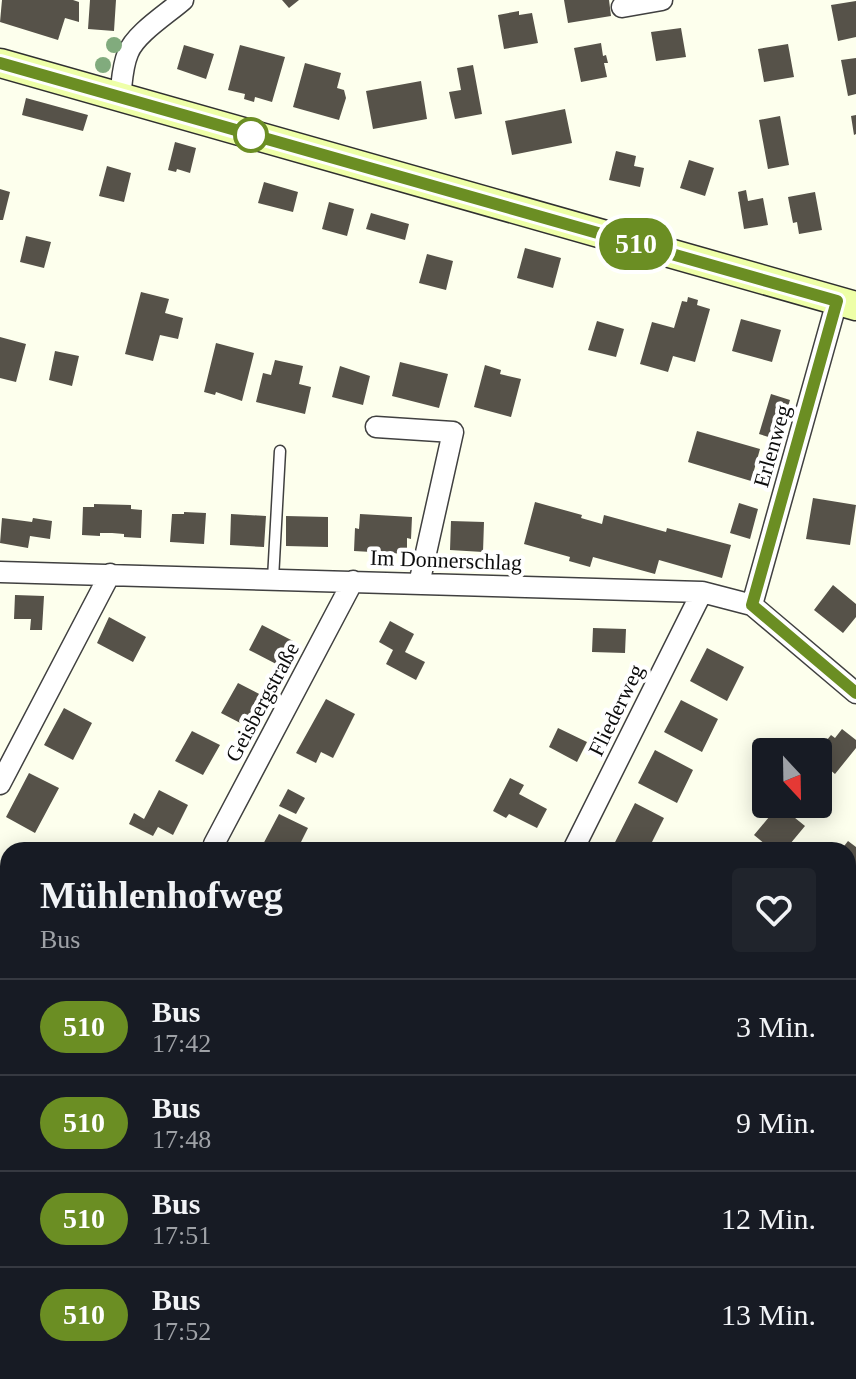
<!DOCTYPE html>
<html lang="de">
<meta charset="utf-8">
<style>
body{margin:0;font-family:Georgia,serif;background:#20242c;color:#f1f3f6;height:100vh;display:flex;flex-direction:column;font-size:30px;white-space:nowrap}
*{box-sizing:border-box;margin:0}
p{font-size:26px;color:#9ea1a6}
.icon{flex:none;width:44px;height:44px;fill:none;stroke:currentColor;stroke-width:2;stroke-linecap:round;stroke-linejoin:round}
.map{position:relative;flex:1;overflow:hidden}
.details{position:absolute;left:0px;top:842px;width:856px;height:538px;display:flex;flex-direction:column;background:#171b24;border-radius:24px 24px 0 0;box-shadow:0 4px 20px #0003}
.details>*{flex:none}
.badge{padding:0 16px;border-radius:26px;font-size:28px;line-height:52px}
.needle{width:52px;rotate:158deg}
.tools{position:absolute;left:752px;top:738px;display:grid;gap:16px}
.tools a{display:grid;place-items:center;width:80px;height:80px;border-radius:8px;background:#171b24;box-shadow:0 4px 20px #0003;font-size:40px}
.map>.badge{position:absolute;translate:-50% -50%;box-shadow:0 0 0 4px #fff}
.round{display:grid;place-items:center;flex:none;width:84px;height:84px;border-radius:8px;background:#20242c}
.headline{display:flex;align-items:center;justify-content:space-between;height:136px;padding:0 40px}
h1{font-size:38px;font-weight:800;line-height:60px}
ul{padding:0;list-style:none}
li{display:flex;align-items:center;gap:24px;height:96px;padding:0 40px;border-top:2px solid #363941}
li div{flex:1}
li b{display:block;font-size:30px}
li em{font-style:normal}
li .badge{min-width:88px;font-weight:700;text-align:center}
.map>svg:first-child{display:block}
.building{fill:#565249}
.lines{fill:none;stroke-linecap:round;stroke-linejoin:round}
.lane-casing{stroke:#404040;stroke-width:13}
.street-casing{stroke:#404040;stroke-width:23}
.secondary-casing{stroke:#2f2f2f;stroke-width:31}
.lane{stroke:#fff;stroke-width:10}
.street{stroke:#fff;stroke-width:20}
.secondary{stroke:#eeffa8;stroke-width:28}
.tree{fill:#81ab7d}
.line-casing{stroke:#fff;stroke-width:18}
.line{stroke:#6b8e23;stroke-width:12}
.stop-dot{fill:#fff;stroke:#6b8e23;stroke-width:4}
.labels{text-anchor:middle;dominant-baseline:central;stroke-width:8;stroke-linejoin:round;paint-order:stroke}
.street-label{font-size:22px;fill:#0d0d0d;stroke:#fff}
</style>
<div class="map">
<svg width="856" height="1379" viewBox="0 0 856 1379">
<rect width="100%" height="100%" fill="#fdffed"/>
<!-- building -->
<path class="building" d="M 2,0 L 73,0 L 79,2 L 79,22 L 65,18 L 58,40 L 0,22 Z
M 90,0 L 116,0 L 114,31 L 88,29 Z
M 282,0 L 299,0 L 289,8 Z
M 564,0 L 609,0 L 611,16 L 568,23 Z
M 856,1 L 856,37 L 838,41 L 831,5 Z
M 519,11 L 519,15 L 532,13 L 538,43 L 504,49 L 498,15 Z
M 681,28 L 686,57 L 656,61 L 651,32 Z
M 601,43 L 603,56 L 606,55 L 608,63 L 604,63 L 607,77 L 581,82 L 574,48 Z
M 788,44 L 794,77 L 764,82 L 758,49 Z
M 184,45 L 214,54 L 206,79 L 177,69 Z
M 240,45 L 285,57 L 272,102 L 255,97 L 254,102 L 244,99 L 245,94 L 228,90 Z
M 856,58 L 856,94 L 848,96 L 841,60 Z
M 305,63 L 341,73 L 337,88 L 344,90 L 346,98 L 339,120 L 293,107 Z
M 473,65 L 482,114 L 455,119 L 449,92 L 461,90 L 457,68 Z
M 421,81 L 427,119 L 373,129 L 366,91 Z
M 26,98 L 88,115 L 83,131 L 22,115 Z
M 565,109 L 572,143 L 512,155 L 505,121 Z
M 856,115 L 856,134 L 854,135 L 851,116 Z
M 780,116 L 789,165 L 768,169 L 759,120 Z
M 175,142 L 196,148 L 190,173 L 177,169 L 176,172 L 168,170 Z
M 616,151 L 636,156 L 634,166 L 644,168 L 640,187 L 609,180 Z
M 689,160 L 714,168 L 705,196 L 680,188 Z
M 107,166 L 131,173 L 124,202 L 99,196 Z
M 264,182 L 298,192 L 293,212 L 258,203 Z
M 0,189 L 10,192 L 3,220 L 0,220 Z
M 746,190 L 748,201 L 763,198 L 768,225 L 744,229 L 738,192 Z
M 815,192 L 822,230 L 799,234 L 797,222 L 793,223 L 788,197 Z
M 329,202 L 354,209 L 347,236 L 322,229 Z
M 371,213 L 409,224 L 405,240 L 366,229 Z
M 26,236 L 51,242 L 44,268 L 20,262 Z
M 525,248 L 561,258 L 553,288 L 517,278 Z
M 427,254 L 453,261 L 446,290 L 419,283 Z
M 141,292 L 169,299 L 165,313 L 183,318 L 178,339 L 160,335 L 153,361 L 125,354 Z
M 688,297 L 698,300 L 697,305 L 710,309 L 695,362 L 673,356 L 668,372 L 640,364 L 652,322 L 674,328 L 682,301 L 687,302 Z
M 741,319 L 781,330 L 772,362 L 732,351 Z
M 597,321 L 624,329 L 616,357 L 588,350 Z
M 0,337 L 26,344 L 16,382 L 0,378 Z
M 216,343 L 254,353 L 242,401 L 216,392 L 215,395 L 204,392 Z
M 55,351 L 79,356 L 72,386 L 49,380 Z
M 275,360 L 303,366 L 299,384 L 311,387 L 305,414 L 256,402 L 263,373 L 271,375 Z
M 400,362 L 448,374 L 439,408 L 392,396 Z
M 485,365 L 501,370 L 500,374 L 521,379 L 511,417 L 474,407 Z
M 340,366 L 370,376 L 363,405 L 332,397 Z
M 771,394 L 790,400 L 778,440 L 759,434 Z
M 697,431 L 760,449 L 751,481 L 688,462 Z
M 813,498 L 856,505 L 850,545 L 806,539 Z
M 535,502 L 582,515 L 581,518 L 602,524 L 604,515 L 666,532 L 667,528 L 731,545 L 722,578 L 659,560 L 655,574 L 593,557 L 590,567 L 569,561 L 570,557 L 524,544 Z
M 739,503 L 758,509 L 750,539 L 730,533 Z
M 94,504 L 131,505 L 131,509 L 142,510 L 141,538 L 124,537 L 124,534 L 112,533 L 100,533 L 100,536 L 82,535 L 83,507 L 94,507 Z
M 184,512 L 206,513 L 204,544 L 170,542 L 172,514 L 184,514 Z
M 231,514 L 266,516 L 264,547 L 230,545 Z
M 360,514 L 412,517 L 411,539 L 407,538 L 407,554 L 354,551 L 355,528 L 359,529 Z
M 286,516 L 328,517 L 328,547 L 286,546 Z
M 2,518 L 32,522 L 33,518 L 52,521 L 50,539 L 30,536 L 28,548 L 0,543 Z
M 451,521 L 484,522 L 483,552 L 450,550 Z
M 833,585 L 856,604 L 856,617 L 843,633 L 814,610 Z
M 15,595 L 44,596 L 42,630 L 30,630 L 31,619 L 14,619 Z
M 109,617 L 146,637 L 133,662 L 97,643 Z
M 390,621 L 414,634 L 405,652 L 425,662 L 416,680 L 386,664 L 393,650 L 379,642 Z
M 262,625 L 295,642 L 282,667 L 249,650 Z
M 593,628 L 626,629 L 625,653 L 592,652 Z
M 707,648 L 744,667 L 727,701 L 690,681 Z
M 238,683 L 265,697 L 248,727 L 221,713 Z
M 326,699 L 355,714 L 333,758 L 321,752 L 316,763 L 296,753 Z
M 681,700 L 718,719 L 702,752 L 664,732 Z
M 64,708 L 92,723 L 73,760 L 44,745 Z
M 558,728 L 587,742 L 577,762 L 549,747 Z
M 842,729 L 856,740 L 856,748 L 835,774 L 818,760 L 818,751 L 831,735 L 835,738 Z
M 192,731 L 220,745 L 203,775 L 175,761 Z
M 655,750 L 693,770 L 677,803 L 638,783 Z
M 29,773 L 59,788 L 35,833 L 6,817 Z
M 510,778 L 524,785 L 519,794 L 547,809 L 537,828 L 509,814 L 506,818 L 493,811 Z
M 288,789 L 305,798 L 296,814 L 279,806 Z
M 159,790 L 188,805 L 173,835 L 158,827 L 153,836 L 129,824 L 134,813 L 144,819 Z
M 635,803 L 664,818 L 648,850 L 611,850 Z
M 779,805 L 805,826 L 785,850 L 772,850 L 754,835 Z
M 279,814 L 308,828 L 297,850 L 260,850 Z
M 848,841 L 856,847 L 856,900 L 848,894 L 848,850 L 841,850 Z
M 130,842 L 146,850 L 126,850 Z
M 856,1003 L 856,1033 L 850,1034 L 848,1024 L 848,1005 Z
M 0,1027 L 8,1027 L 8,1060 L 0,1061 Z
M 8,1131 L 8,1170 L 0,1171 L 0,1137 L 3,1136 L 3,1132 Z
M 852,1154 L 856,1186 L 856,1212 L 848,1213 L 848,1155 Z
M 856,1284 L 856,1323 L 848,1324 L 848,1285 Z
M 848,1360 L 856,1379 L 819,1379 L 816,1372 L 848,1372 Z
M 102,1372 L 128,1372 L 130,1379 L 102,1379 Z
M 621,1372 L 648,1372 L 648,1379 L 621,1379 Z"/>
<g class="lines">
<!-- lane casing -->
<g class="lane-casing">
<path id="lane" d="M 273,579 L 280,451"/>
</g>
<!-- street casing -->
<g class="street-casing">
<path id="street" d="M 622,7 L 662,0
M 120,97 C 122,83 122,67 128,53 C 135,34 167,14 183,0
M 376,427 L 453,432 L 419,584
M 0,572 L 702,592 L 752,605 L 856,693
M 752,605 L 837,301
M 0,784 L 110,574
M 214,844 L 353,581
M 573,850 L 702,592
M 848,967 L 856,956
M 848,1067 L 856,1066
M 0,1088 L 8,1088
M 848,1252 L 856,1251
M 0,1304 L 8,1304
M 0,1347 L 8,1351"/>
</g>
<!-- secondary casing -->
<g class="secondary-casing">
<path id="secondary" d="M 0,63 L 856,306"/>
</g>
<!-- lane -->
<use href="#lane" class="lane"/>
<!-- street -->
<use href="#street" class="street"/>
<!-- secondary -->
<use href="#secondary" class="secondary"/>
</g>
<!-- trees -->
<g class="tree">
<circle cx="114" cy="45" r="8"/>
<circle cx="103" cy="65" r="8"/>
</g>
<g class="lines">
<!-- line casing -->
<g class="line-casing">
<path id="line" d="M 0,63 L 837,301 L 752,605 L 856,693"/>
</g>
<!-- line -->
<use href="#line" class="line"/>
</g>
<!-- markers -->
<circle class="stop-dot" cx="251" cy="135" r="16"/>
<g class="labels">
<!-- street labels -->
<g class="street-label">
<text transform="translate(772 446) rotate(-74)">Erlenweg</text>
<text transform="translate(446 560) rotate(2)">Im Donnerschlag</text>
<text transform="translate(262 702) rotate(-62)">Geisbergstraße</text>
<text transform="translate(616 710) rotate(-64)">Fliederweg</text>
</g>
</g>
</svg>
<div class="tools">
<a><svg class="needle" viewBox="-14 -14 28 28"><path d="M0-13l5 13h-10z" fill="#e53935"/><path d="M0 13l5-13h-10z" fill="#9ea1a6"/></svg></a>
</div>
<b class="badge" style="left:636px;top:244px;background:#6b8e23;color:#fff">510</b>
<section class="details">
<div class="headline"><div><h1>Mühlenhofweg</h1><p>Bus</p></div><a class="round"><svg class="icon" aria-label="heart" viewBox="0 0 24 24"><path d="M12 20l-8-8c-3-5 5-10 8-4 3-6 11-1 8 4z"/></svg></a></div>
<ul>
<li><span class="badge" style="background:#6b8e23;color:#fff">510</span><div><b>Bus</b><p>17:42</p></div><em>3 Min.</em></li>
<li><span class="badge" style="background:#6b8e23;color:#fff">510</span><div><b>Bus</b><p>17:48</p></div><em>9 Min.</em></li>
<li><span class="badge" style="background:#6b8e23;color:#fff">510</span><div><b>Bus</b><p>17:51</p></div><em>12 Min.</em></li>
<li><span class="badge" style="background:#6b8e23;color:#fff">510</span><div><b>Bus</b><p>17:52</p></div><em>13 Min.</em></li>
</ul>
</section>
</div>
